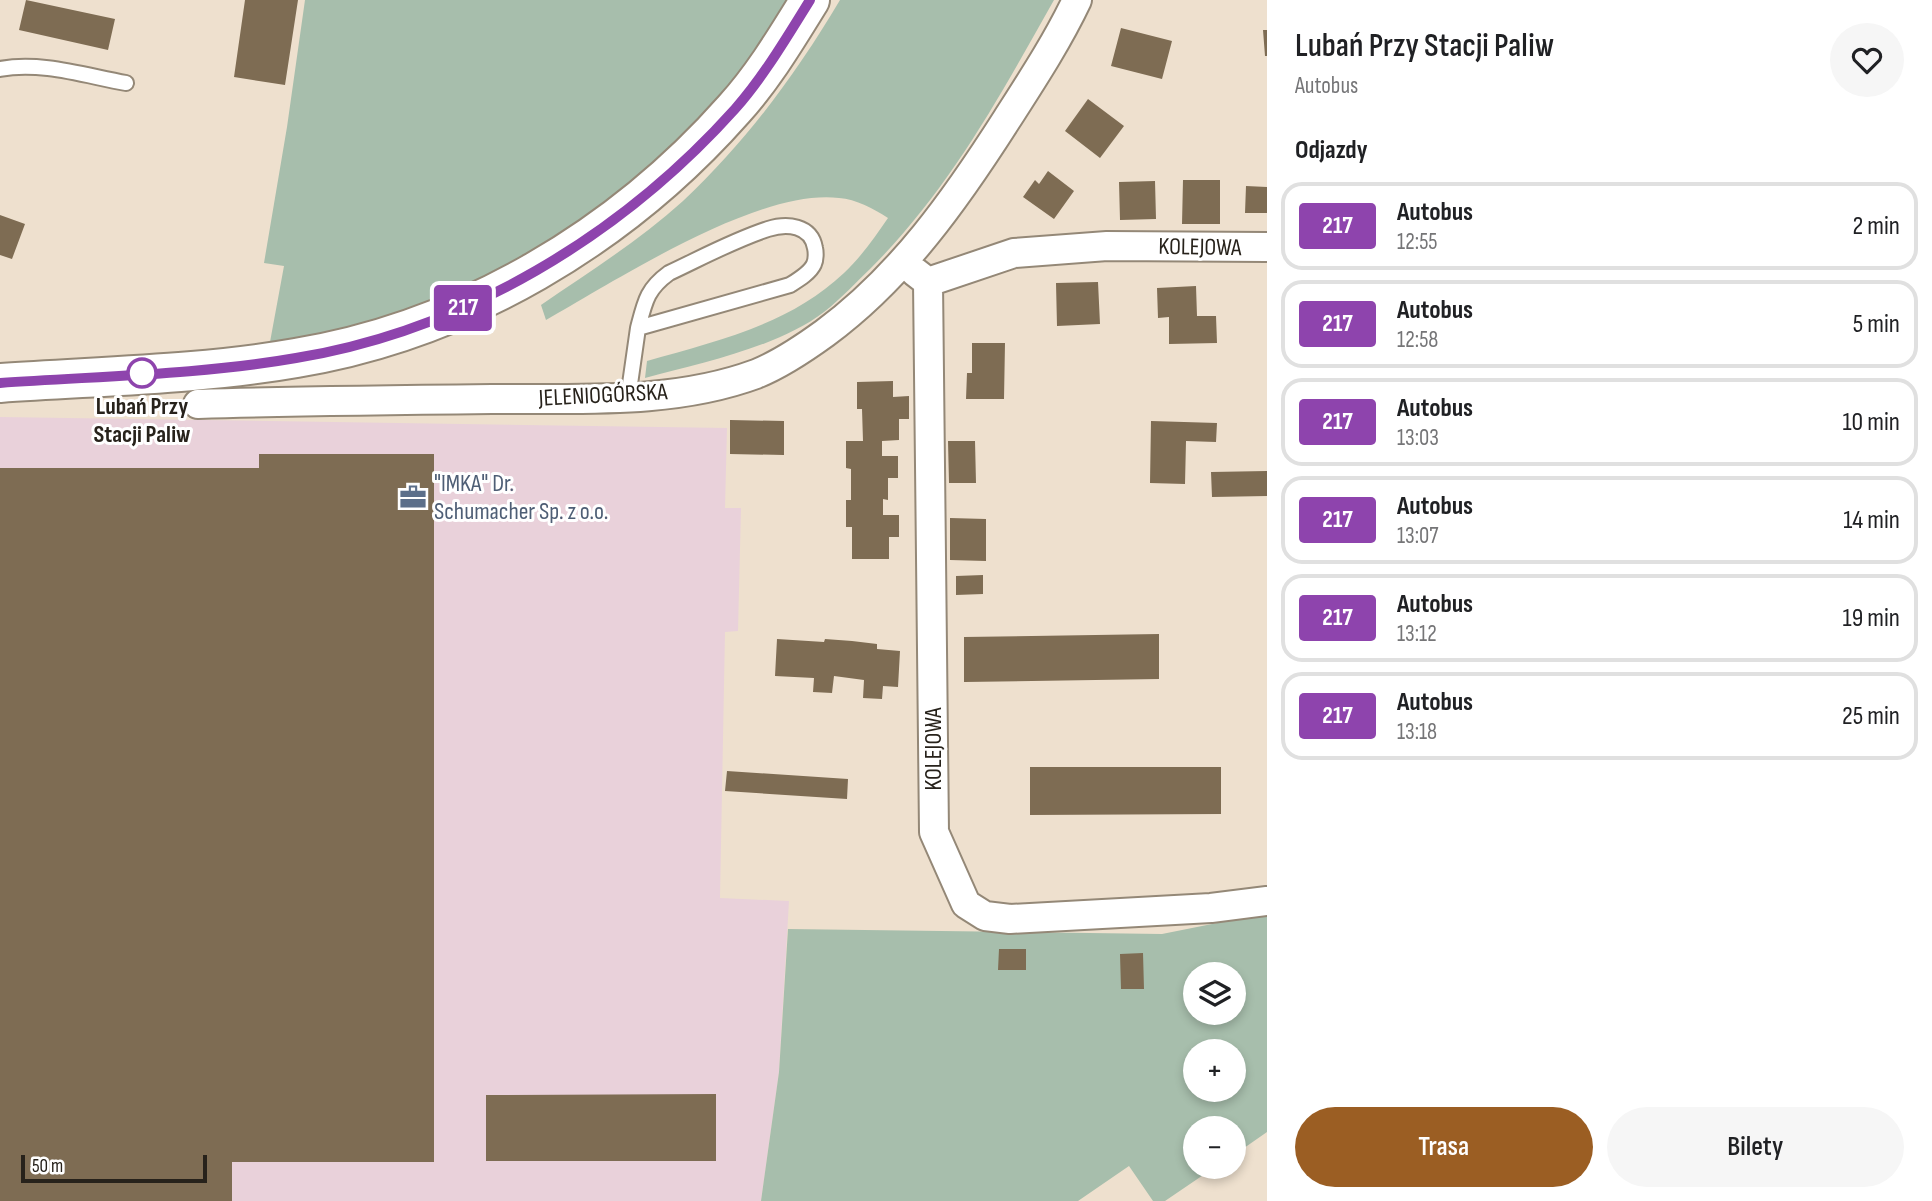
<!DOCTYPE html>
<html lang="pl">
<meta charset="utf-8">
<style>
body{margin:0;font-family:"Sofia Sans Condensed",sans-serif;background:#f6f6f6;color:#202124;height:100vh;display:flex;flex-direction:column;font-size:26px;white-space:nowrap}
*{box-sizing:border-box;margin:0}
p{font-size:23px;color:#757577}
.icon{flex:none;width:38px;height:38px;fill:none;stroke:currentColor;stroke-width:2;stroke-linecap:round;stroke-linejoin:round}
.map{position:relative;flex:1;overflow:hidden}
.drawer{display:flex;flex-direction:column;background:#fff;width:665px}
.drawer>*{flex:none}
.badge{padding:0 14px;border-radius:5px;font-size:24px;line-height:46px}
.fabs{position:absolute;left:1183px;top:962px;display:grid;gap:14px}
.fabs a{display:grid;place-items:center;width:63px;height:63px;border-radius:50%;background:#fff;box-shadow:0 4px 10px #0003;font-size:35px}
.scale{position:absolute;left:21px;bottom:18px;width:186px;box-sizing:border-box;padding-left:7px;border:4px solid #27221b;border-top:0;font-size:19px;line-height:24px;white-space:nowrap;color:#27221b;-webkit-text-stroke:5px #fff;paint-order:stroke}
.map>.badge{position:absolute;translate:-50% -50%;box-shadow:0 0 0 4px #fff}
h2{padding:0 28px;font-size:26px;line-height:63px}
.round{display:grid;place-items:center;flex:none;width:74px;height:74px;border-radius:37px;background:#f6f6f6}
.summary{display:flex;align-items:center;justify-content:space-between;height:119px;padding:0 28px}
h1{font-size:33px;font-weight:600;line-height:52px}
.button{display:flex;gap:14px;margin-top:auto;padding:14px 28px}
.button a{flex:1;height:80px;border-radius:42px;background:#9b5e23;color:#fff;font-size:28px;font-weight:600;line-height:80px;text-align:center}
.button a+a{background:#f6f6f6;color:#202124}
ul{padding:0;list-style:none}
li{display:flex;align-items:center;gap:21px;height:88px;margin:0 14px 10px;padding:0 14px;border:4px solid #e0e0e0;border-radius:21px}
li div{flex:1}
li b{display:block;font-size:26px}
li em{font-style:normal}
li .badge{min-width:77px;font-weight:700;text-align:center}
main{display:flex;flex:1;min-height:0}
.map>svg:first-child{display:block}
.industrial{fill:#e9d1da}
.green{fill:#a7beac;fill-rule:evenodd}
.building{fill:#7e6c53}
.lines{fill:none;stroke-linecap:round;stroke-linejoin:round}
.service-casing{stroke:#948877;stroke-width:18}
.minor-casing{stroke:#948877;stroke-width:32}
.primary-casing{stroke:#948877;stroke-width:42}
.service{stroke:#fff;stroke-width:14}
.minor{stroke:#fff;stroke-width:28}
.primary{stroke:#fff;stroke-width:38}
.line-casing{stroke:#fff;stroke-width:16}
.line{stroke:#8e44ad;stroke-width:10}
.stop-dot{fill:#fff;stroke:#8e44ad;stroke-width:3.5}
.labels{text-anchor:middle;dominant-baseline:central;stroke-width:6;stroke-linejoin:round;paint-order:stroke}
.street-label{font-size:24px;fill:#27221b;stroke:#fff}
.stop-label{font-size:24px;font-weight:bold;fill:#27221b;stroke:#fff}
.service-label{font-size:24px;fill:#4e5e75;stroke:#fff;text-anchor:start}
</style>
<main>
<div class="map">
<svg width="1267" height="1201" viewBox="0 0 1267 1201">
<rect width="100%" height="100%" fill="#eee0ce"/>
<!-- industrial -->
<path class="industrial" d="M 0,417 L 727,428 L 725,508 L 741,508 L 738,631 L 725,632 L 720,898 L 789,901 L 779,1072 L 761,1201 L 0,1201 Z"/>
<!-- green -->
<path class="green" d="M 305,0 L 792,0 L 740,76 L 640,180 L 565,236 L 473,287 L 399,318 L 275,347 L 270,342 L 284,266 L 264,263 L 287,127 Z
M 840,0 L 1054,0 C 1000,96 950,189 871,268 C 856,282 841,299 824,312 C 778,347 702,363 645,378 L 647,361 C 717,341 789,325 844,273 C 861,257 875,237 888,218 C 874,209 856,199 839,198 C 758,188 617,280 546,320 L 541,305 C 589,272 640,240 683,201 C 746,142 796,74 840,0 Z
M 1267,913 L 1267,1132 L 1234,1155 L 1234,1129 L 1195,1129 L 1195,1167 L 1215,1167 L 1165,1201 L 1153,1201 L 1129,1166 L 1078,1201 L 761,1201 L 779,1072 L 788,929 L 1162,934 ZM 1195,975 L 1234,975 L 1234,1013 L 1195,1013 ZM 1195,1052 L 1234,1052 L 1234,1090 L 1195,1090 Z"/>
<!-- building -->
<path class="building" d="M 26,0 L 115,19 L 108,50 L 19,30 Z
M 245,0 L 298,0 L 285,85 L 234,77 Z
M 1121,28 L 1172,41 L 1162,79 L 1111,66 Z
M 1263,30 L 1267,30 L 1267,56 L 1265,56 Z
M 1088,99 L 1124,126 L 1100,158 L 1065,131 Z
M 1048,171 L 1074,191 L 1054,219 L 1023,197 L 1035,180 L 1039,184 Z
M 1183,180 L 1220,180 L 1220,224 L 1182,224 Z
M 1155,181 L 1156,219 L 1120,220 L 1119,182 Z
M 1246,186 L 1267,187 L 1267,213 L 1245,213 Z
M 0,215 L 25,224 L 12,259 L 0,255 Z
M 1098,282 L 1100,324 L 1057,326 L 1056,283 Z
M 1196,286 L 1197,316 L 1216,316 L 1217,343 L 1169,344 L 1169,317 L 1158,318 L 1157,288 Z
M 972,343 L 1005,343 L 1004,399 L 966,399 L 967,373 L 972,373 Z
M 893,381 L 893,397 L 909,396 L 909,419 L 899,419 L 899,440 L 882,441 L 882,456 L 898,456 L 898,478 L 888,478 L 888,500 L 883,499 L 883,515 L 899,515 L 899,537 L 889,537 L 889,559 L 852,559 L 852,527 L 846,527 L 846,500 L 851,500 L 851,469 L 846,468 L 846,441 L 863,441 L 862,409 L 857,409 L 857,382 Z
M 730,420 L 784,421 L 784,455 L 730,454 Z
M 1151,421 L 1217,423 L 1216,442 L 1186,441 L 1185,484 L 1150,483 Z
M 948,441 L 975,441 L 976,483 L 949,483 Z
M 259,454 L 434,454 L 434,1162 L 232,1162 L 232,1201 L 0,1201 L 0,468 L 259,468 Z
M 1267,471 L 1267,496 L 1212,497 L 1211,472 Z
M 950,518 L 986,519 L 986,561 L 950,560 Z
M 983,575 L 983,594 L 956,595 L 956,576 Z
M 1159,634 L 1159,679 L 964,682 L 964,637 Z
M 777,639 L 824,642 L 825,639 L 852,641 L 877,644 L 877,649 L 900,651 L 898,687 L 883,686 L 882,699 L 863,698 L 864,680 L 834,676 L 832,693 L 813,692 L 814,678 L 775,676 Z
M 1030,767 L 1221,767 L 1221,814 L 1030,815 Z
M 727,771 L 848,779 L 847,799 L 725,791 Z
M 999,949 L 1026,949 L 1026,970 L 998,970 Z
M 1143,953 L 1144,989 L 1121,989 L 1120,954 Z
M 716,1094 L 716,1161 L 486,1161 L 486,1095 Z"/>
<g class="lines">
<!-- service casing -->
<g class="service-casing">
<path id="service" d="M 0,69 C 41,61 86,76 126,83
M 628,398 L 638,328 L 790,285 C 798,280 810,273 814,264 C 816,260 816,252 815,248 C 811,225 787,223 768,229 C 734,240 701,258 669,273 C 647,289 645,301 638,328"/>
</g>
<!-- minor casing -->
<g class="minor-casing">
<path id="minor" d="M 915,272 L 928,282 L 1014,253 L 1107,246 L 1267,247
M 928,282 L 934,832 L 966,904 L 985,916 L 1010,919 L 1211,908 L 1267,901
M 198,404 C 296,401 394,400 492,399 C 579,398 672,405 756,374 C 781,364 803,349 825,333 C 901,277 956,199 1007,119 C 1032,80 1057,42 1077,0"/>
</g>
<!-- primary casing -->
<g class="primary-casing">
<path id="primary" d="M 0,383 C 98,376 199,375 296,358 C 465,330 621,237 734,109 C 764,76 787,37 810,0"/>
</g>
<!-- service -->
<use href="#service" class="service"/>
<!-- minor -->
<use href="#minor" class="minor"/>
<!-- primary -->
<use href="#primary" class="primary"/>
</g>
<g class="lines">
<!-- line casing -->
<g class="line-casing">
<path id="line" d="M 0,383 C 98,376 199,375 296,358 C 465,330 621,236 735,109 C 764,76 787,37 810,0"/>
</g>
<!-- line -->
<use href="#line" class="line"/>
</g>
<!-- icons -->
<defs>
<g id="office-bare" transform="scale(2.1)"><path d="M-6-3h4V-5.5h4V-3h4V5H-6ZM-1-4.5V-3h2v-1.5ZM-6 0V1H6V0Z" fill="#5c6f8a" stroke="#fff" stroke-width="2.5" paint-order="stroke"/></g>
</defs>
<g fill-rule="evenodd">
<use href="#office-bare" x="413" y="497"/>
</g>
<!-- markers -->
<circle class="stop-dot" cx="142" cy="373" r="14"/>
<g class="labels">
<!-- street labels -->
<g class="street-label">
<text transform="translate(1200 247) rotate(1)">KOLEJOWA</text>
<text transform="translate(603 395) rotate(-3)">JELENIOGÓRSKA</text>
<text transform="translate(933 749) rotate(-90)">KOLEJOWA</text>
</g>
<!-- stop labels -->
<g class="stop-label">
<text x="142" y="406">Lubań Przy<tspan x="142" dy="28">Stacji Paliw</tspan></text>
</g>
<!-- service labels -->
<g class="service-label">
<text x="434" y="483">"IMKA" Dr.<tspan x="434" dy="28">Schumacher Sp. z o.o.</tspan></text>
</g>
</g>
</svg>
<div class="fabs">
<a><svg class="icon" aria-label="layers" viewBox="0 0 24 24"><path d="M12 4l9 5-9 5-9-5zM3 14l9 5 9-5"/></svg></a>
<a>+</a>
<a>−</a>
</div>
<div class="scale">50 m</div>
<b class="badge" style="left:463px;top:308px;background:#8e44ad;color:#fff">217</b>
</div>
<section class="drawer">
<div class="summary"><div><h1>Lubań Przy Stacji Paliw</h1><p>Autobus</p></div><a class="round"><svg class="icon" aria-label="heart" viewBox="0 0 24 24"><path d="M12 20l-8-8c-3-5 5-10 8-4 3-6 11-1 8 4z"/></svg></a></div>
<h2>Odjazdy</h2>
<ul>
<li><span class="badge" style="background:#8e44ad;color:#fff">217</span><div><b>Autobus</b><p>12:55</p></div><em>2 min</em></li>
<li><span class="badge" style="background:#8e44ad;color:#fff">217</span><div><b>Autobus</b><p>12:58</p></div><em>5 min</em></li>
<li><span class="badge" style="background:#8e44ad;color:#fff">217</span><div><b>Autobus</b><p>13:03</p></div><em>10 min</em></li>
<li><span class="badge" style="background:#8e44ad;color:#fff">217</span><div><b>Autobus</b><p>13:07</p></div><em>14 min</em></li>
<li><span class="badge" style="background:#8e44ad;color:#fff">217</span><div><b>Autobus</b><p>13:12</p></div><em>19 min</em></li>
<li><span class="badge" style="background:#8e44ad;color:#fff">217</span><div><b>Autobus</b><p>13:18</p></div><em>25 min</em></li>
</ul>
<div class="button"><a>Trasa</a><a>Bilety</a></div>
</section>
</main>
